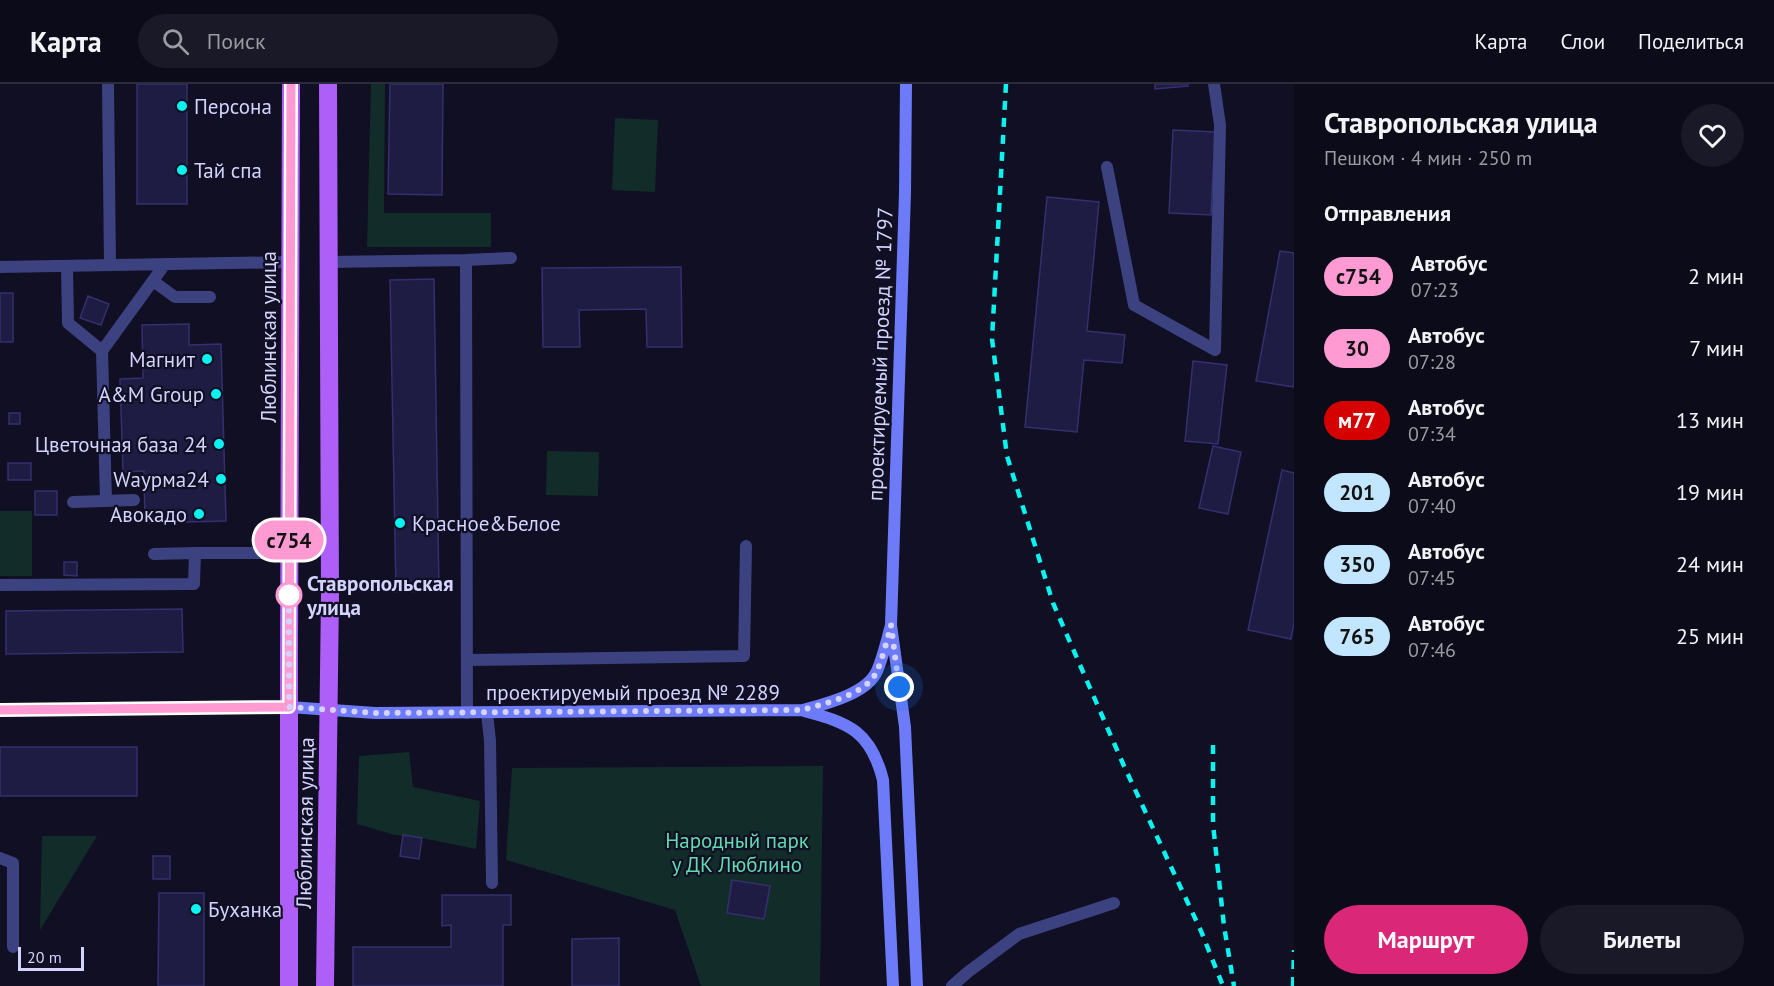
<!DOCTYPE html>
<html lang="ru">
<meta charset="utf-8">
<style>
body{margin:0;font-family:"PT Sans",sans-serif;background:#1a1927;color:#f1f3f6;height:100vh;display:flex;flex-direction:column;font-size:22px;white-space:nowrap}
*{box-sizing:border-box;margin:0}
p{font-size:20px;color:#9a9ba2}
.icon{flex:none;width:33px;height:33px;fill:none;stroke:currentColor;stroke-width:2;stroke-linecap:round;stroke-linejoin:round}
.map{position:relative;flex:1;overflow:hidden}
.sheet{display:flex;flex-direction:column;background:#0c0b1a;width:480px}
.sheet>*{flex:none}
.badge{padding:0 12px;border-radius:20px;font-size:21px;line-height:39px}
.scale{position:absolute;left:18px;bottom:15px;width:66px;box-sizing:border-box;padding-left:6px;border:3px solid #d3d3fd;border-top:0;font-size:16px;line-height:21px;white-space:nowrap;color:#d3d3fd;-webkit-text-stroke:4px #100f23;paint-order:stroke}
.you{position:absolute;width:30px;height:30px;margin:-15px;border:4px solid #fff;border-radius:50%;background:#1a73e8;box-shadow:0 0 0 9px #1a73e833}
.map>.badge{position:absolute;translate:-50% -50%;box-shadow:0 0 0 3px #fff}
h2{padding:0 30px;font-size:22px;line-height:54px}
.round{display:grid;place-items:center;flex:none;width:63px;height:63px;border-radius:32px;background:#1a1927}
.head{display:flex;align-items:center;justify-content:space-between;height:102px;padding:0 30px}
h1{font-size:28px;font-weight:800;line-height:45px}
.primary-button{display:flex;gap:12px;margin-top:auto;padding:12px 30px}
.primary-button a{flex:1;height:69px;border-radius:36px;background:#db2777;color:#fff;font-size:24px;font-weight:800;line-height:69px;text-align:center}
.primary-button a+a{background:#1a1927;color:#f1f3f6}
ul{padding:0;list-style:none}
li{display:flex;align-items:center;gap:18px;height:72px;padding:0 30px}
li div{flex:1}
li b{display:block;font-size:22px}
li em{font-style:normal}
li .badge{min-width:66px;font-weight:700;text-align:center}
header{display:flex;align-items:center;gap:36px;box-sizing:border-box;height:84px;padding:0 30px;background:#0c0b1a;border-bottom:2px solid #2c2b39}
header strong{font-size:28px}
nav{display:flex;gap:33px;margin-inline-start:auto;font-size:21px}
.search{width:420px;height:54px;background:#1a1927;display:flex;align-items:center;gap:15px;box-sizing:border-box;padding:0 21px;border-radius:33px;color:#9a9ba2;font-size:22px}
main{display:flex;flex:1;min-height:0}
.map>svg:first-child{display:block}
.green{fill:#122d29}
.building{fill:#1f1c43;stroke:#342f6e;stroke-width:1.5}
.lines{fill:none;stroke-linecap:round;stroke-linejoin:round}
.lane{stroke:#3c4180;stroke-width:12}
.secondary{stroke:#6e7bf9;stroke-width:12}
.primary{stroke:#ad5ff8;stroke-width:18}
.rail{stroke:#0af3ef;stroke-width:4.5;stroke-dasharray:9 8;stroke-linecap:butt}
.line-casing{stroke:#fff;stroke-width:14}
.line{stroke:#ff9ad2;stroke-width:9}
.walk{stroke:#d3d3fd;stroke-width:6;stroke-dasharray:0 10.8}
.poi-dot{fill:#0af3ef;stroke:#100f23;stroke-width:2}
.stop-dot{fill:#fff;stroke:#ff9ad2;stroke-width:3}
.labels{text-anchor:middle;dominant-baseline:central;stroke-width:4.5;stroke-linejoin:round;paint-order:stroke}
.poi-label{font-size:21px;fill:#d3d3fd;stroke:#100f23;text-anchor:end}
.street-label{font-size:21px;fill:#d3d3fd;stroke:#100f23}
.stop-label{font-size:21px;font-weight:bold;fill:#d3d3fd;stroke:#100f23;text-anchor:start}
.park-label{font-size:21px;fill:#62daae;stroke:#100f23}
</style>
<header>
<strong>Карта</strong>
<div class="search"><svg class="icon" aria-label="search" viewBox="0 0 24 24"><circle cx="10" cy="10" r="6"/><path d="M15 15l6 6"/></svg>Поиск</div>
<nav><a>Карта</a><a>Слои</a><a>Поделиться</a></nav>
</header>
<main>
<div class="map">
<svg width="1294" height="902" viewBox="0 0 1294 902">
<rect width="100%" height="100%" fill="#100f23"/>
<!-- green -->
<path class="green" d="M 371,0 L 385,0 L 384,129 L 491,129 L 491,163 L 367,163 Z
M 615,34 L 658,36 L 655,108 L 612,106 Z
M 547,367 L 599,368 L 598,412 L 546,411 Z
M 0,427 L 32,427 L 32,492 L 0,492 Z
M 409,668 L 413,703 L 480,717 L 476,765 L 422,754 L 395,751 L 357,740 L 359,672 Z
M 823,682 L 820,902 L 701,902 L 675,826 L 506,776 L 512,684 Z
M 42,752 L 97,752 L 40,846 Z"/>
<!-- building -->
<path class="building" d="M 137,0 L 187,0 L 187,120 L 137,120 Z
M 390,0 L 443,0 L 442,111 L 388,110 Z
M 1155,0 L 1188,0 L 1188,2 L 1155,5 Z
M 1173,46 L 1215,48 L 1211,131 L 1169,129 Z
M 1047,113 L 1099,118 L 1087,247 L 1125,251 L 1122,279 L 1084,276 L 1077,348 L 1025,343 Z
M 1280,167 L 1294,169 L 1294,303 L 1256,297 Z
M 681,183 L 682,263 L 647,263 L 646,225 L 579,226 L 580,263 L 543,263 L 542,184 Z
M 434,195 L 439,507 L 396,508 L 390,196 Z
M 0,209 L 13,209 L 13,258 L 0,258 Z
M 88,212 L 109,220 L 101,241 L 80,234 Z
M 189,240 L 189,261 L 221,260 L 226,437 L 145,439 L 144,387 L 123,388 L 120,295 L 143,294 L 142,241 Z
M 1193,277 L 1227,281 L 1218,360 L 1185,357 Z
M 9,329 L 20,329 L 20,340 L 9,340 Z
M 1213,362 L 1241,368 L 1228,430 L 1199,424 Z
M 8,379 L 31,379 L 31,396 L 8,396 Z
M 1282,386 L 1294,389 L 1294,539 L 1291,555 L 1248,546 Z
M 35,407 L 57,407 L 57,431 L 35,431 Z
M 64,478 L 77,478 L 77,492 L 64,491 Z
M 182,525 L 183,568 L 6,570 L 6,527 Z
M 0,663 L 137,663 L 137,712 L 0,712 Z
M 403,751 L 422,754 L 419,775 L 400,772 Z
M 153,772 L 170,772 L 170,795 L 153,795 Z
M 732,796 L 770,802 L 764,835 L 727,829 Z
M 159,809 L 204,809 L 204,902 L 158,902 Z
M 442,811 L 511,811 L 511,841 L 503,841 L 503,902 L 353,902 L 353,863 L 451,863 L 451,841 L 442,842 Z
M 619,854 L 619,902 L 572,902 L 572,855 Z"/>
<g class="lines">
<!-- lane -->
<path class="lane" d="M 108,0 L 110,181
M 1107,83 L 1134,221 L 1215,266 L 1220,41 L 1214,0
M 466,176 L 511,174
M 329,178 L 466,176 L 467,629
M 67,182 L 68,239 L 102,267
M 0,183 L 291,178
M 153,197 L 175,213 L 210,213
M 106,417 L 102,267 L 165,180
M 73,418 L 134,416
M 154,470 L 195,469
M 0,501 L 194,500 L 195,469 L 289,469
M 467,576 L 744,572 L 746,462
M 487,629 L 490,657 L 492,799
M 0,774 L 13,779 L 13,863
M 952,902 L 968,888 L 1019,850 L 1114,819"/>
<!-- secondary -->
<path class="secondary" d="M 906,0 L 905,109 L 891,541 L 905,643 L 917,902
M 0,626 L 242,623 L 289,623 L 375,629 L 803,626 C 825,620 867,610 877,587 C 883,573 887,556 891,541
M 804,627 C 850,639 871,648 883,696 L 893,902"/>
<!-- primary -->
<path class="primary" d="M 289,902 L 289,566 L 291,0
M 325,902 L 330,511 L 328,0"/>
<!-- rail -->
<path class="rail" d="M 1006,0 L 992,255 L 1007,372 L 1053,519 L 1124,682 L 1201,847 L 1223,902
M 1213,661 L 1213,740 L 1224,842 L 1234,902
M 1293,902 L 1294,866"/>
</g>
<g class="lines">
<!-- line casing -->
<g class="line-casing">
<path id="line" d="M 0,626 L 289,623 L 291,0"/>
</g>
<!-- line -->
<use href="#line" class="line"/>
<!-- walk -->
<path class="walk" d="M 289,511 L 289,508 L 289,623 L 375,629 L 803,626 C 825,619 867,611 877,587 C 883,573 887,556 891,541 L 899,603"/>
</g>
<!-- markers -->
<g class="poi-dot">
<circle cx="182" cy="22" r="6"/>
<circle cx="182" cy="86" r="6"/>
<circle cx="207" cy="275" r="6"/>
<circle cx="216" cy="310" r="6"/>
<circle cx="219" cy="360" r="6"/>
<circle cx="221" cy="395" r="6"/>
<circle cx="199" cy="430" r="6"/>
<circle cx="400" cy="439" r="6"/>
<circle cx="196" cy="825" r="6"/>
</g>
<circle class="stop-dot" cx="289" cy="511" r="12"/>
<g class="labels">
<!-- poi labels -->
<g class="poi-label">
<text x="194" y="22" text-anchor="start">Персона</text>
<text x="194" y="86" text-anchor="start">Тай спа</text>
<text x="195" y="275">Магнит</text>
<text x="204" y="310">A&amp;M Group</text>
<text x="207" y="360">Цветочная база 24</text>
<text x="209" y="395">Wаурма24</text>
<text x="187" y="430">Авокадо</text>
<text x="412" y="439" text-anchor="start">Красное&amp;Белое</text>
<text x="208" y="825" text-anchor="start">Буханка</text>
</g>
<!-- street labels -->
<g class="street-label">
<text transform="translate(268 253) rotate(-90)">Люблинская улица</text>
<text transform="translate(880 270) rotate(-88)">проектируемый проезд № 1797</text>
<text x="633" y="608">проектируемый проезд № 2289</text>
<text transform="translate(305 739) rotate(-89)">Люблинская улица</text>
</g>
<!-- stop labels -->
<g class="stop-label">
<text x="307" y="499">Ставропольская<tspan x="307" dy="24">улица</tspan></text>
</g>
<!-- park labels -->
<g class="park-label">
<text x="737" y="756">Народный парк<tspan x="737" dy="24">у ДК Люблино</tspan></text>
</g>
</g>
</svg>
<div class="scale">20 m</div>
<div class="you" style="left:899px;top:603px"></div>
<b class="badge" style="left:289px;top:456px;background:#ff9ad2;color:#111">с754</b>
</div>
<section class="sheet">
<div class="head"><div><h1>Ставропольская улица</h1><p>Пешком · 4 мин · 250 m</p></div><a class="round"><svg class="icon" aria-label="heart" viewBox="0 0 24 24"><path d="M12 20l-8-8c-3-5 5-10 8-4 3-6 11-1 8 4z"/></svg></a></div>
<h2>Отправления</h2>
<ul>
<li><span class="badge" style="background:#ff9ad2;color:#111">с754</span><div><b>Автобус</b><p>07:23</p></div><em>2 мин</em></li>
<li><span class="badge" style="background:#ff9ad2;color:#111">30</span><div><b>Автобус</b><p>07:28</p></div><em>7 мин</em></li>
<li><span class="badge" style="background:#d50100;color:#fff">м77</span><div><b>Автобус</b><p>07:34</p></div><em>13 мин</em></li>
<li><span class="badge" style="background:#c2e6ff;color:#111">201</span><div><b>Автобус</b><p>07:40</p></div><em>19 мин</em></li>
<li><span class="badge" style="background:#c2e6ff;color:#111">350</span><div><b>Автобус</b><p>07:45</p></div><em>24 мин</em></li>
<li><span class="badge" style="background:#c2e6ff;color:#111">765</span><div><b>Автобус</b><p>07:46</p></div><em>25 мин</em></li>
</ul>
<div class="primary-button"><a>Маршрут</a><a>Билеты</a></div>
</section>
</main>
